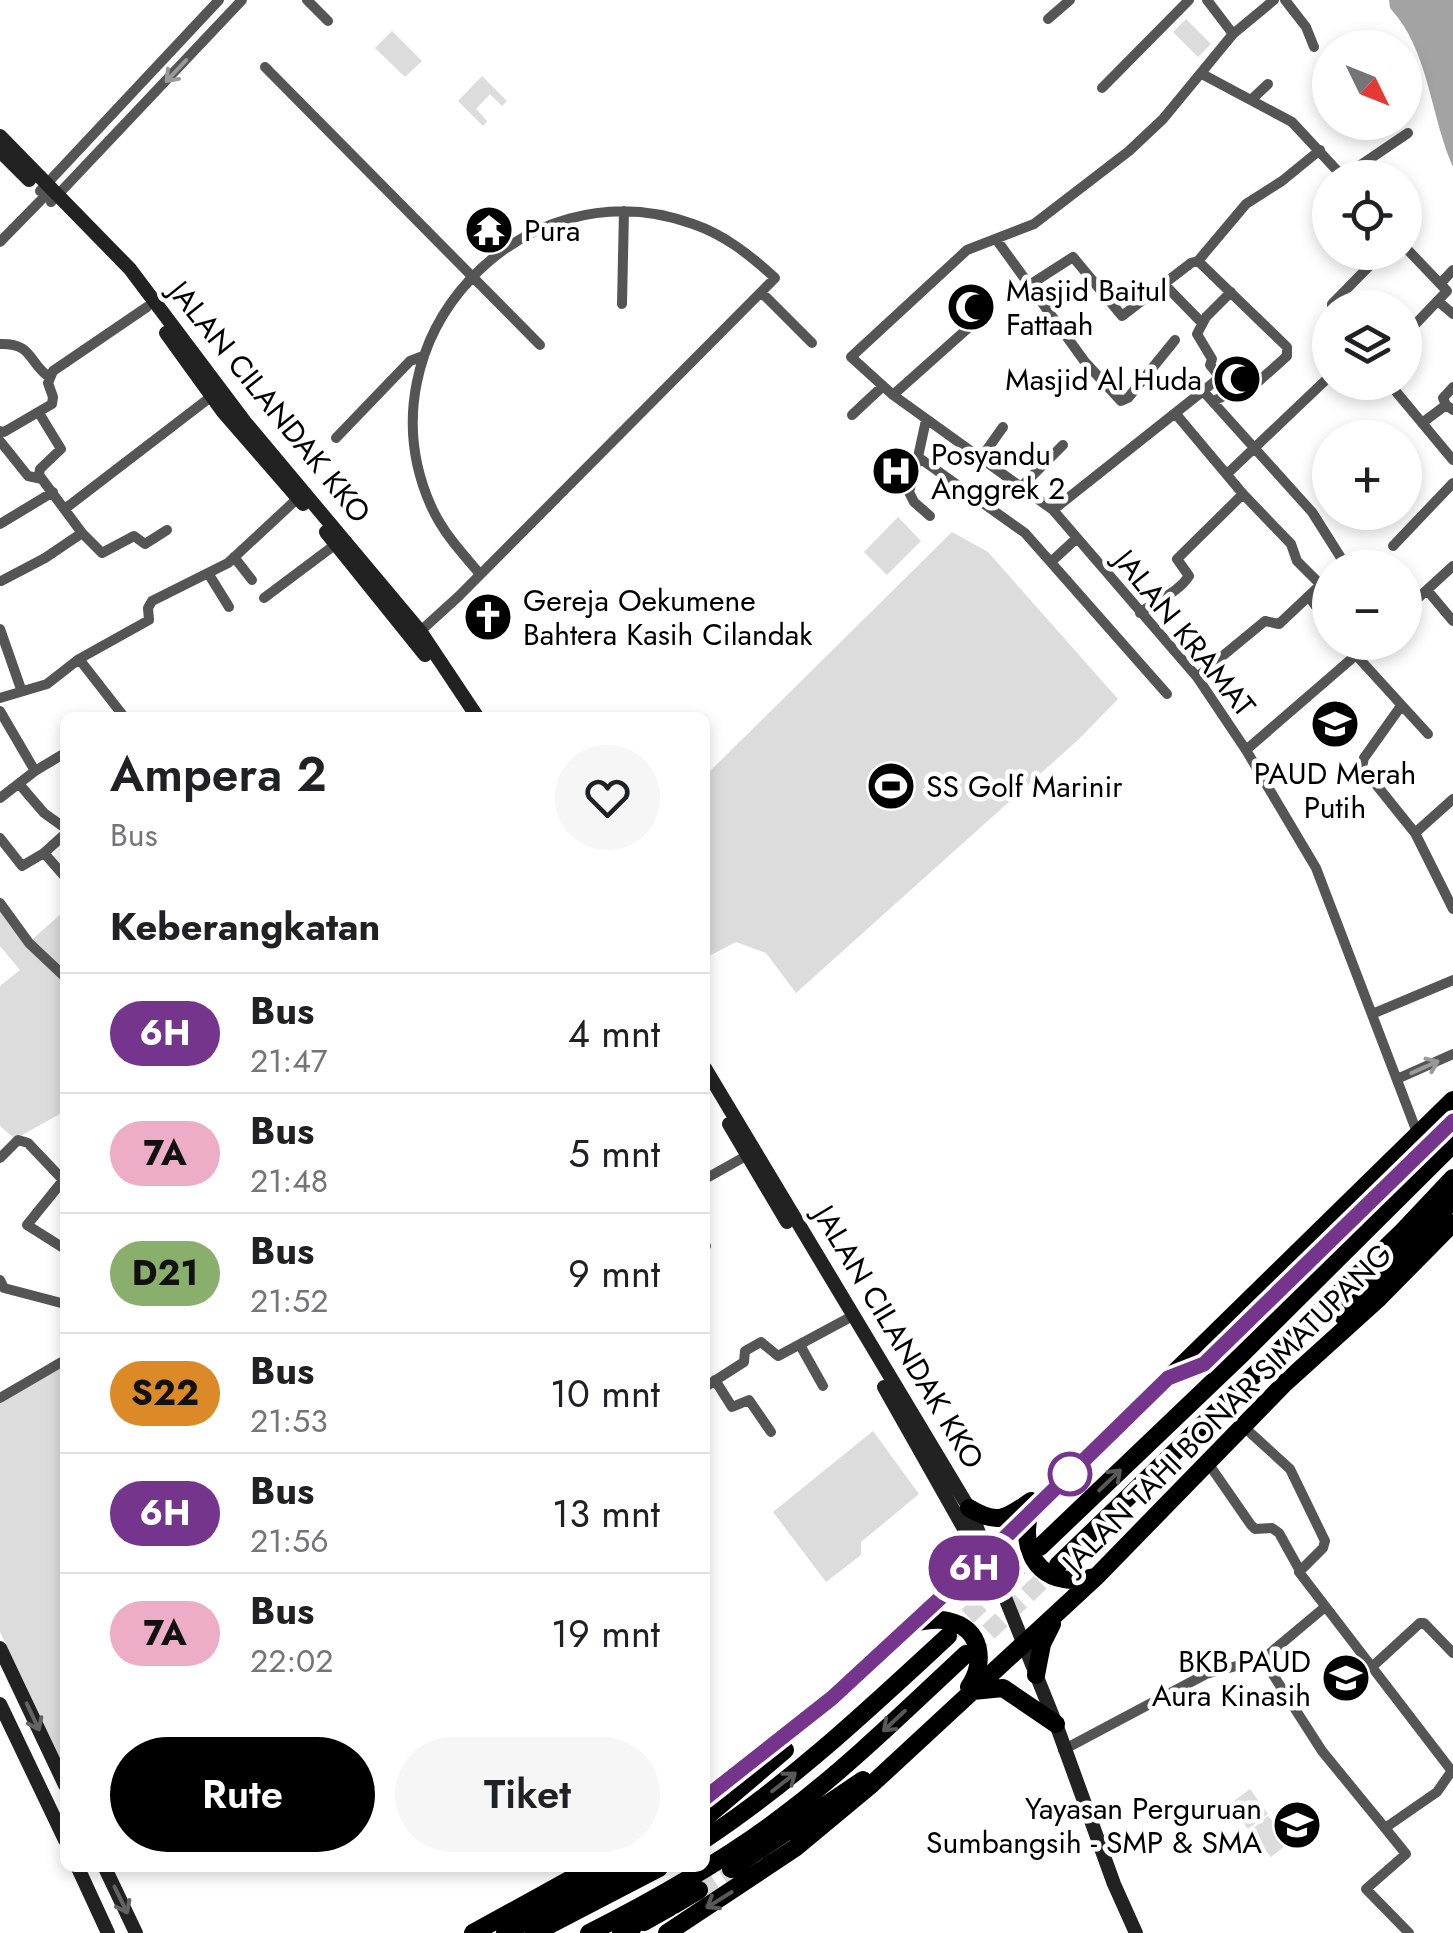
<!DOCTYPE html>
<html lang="id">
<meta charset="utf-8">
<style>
body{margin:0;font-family:Jost,sans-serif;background:#f6f6f6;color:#202124;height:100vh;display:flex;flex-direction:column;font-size:38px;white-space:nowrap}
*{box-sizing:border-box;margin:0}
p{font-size:32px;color:#757577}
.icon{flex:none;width:55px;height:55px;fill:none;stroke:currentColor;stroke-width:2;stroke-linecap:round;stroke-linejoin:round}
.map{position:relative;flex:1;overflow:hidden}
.sheet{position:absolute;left:60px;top:712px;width:650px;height:1160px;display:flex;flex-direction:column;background:#fff;border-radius:15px;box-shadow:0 5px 15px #0003}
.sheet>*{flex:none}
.badge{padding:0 20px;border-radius:32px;font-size:35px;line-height:65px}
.needle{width:65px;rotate:133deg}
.buttons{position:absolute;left:1312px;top:30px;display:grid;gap:20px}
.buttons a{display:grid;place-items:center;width:110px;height:110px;border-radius:50%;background:#fff;box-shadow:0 5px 15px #0003;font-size:50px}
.map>.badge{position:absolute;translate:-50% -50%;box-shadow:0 0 0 5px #fff}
h2{padding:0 50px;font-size:38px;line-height:90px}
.round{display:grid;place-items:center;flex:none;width:105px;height:105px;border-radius:52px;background:#f6f6f6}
.overview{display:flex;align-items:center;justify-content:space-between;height:170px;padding:0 50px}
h1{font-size:48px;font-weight:600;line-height:75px}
.cta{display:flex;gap:20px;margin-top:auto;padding:20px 50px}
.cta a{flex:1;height:115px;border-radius:60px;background:#000;color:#fff;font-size:40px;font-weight:600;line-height:115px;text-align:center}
.cta a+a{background:#f6f6f6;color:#202124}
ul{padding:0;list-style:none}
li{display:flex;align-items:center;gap:30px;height:120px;padding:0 50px;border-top:2px solid #e0e0e0}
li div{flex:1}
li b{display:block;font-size:38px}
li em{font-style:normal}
li .badge{min-width:110px;font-weight:700;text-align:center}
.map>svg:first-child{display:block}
.green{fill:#dcdcdc}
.water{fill:#a3a3a3}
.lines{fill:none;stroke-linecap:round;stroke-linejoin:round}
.highway-tunnel{stroke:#d9d9d9;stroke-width:18;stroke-dasharray:18 9;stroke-linecap:butt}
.street{stroke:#555;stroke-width:10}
.secondary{stroke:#222;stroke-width:14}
.highway{stroke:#000;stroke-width:18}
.oneway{stroke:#999}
.oneway2{stroke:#595959}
.oneway3{stroke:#646464}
.line-casing{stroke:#fff;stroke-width:22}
.line{stroke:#75358c;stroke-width:15}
.stop-dot{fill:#fff;stroke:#75358c;stroke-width:5}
.labels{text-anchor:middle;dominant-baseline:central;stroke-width:9;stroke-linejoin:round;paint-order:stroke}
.poi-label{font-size:30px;fill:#000;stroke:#fff;text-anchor:start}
.street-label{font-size:30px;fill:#000;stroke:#fff}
</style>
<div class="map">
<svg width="1453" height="1933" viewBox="0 0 1453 1933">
<rect width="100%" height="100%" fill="#fff"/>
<!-- green -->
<path class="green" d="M 1186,19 L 1211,44 L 1198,57 L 1173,32 Z
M 392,31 L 422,61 L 405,77 L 375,48 Z
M 482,76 L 507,101 L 502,106 L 490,94 L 476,109 L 487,121 L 483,126 L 458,101 Z
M 898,517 L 921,541 L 887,575 L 864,552 Z
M 952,532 L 988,552 L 1118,699 L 1078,740 L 796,993 L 766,953 L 736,942 L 705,958 L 705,776 Z
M 65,910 L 65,966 L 61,981 L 65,986 L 65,1111 L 15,1139 L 0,1126 L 0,986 L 20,970 L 0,946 L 0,911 L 25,946 Z
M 65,1364 L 65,1768 L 0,1632 L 0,1404 Z
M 873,1431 L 919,1494 L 861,1542 L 861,1555 L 826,1582 L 773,1512 Z
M 1250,1789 L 1268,1814 L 1248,1829 L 1230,1804 Z
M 1268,1816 L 1290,1842 L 1271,1857 L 1250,1831 Z"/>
<!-- water -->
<path class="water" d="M 1389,0 L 1453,0 L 1453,167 C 1430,115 1429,50 1390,8 Z"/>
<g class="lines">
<!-- highway-tunnel -->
<path class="highway-tunnel" d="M 948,1635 L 1040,1547
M 969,1651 L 1058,1565
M 699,1890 L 731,1869"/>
<!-- street -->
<path class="street" d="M 307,0 L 328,21
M 1207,0 L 1233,34
M 1274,0 L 1233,34 L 1163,119 L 1129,151 L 1034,224 L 967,250 L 851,357 L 893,395 L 1053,510 L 1197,677 L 1246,750 L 1316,868 L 1418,1135
M 1285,0 L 1306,27 L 1314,47
M 1048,19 L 1070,0
M 265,67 L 540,345
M 1202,74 L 1292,122 L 1344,178
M 1102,88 L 1189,0
M 1251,100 L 1268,84
M 1343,177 L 1408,133
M 40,191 L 219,0
M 51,202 L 242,0
M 996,239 L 1085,362 L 1121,401 L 1128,398 L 1175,340
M 0,242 L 45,196
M 1405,247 L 1447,291 L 1405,335
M 1198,261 L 1246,204 L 1282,181 L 1320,150
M 1441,283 L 1453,270
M 1031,284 L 1073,257 L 1122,316 L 1191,263 L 1198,261 L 1287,347 L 1287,356 L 1259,381 L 1213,401
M 1164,284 L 1202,323
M 761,292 L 812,343
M 1439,302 L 1453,314
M 622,304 L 624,211
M 1332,308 L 1332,304 L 1383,252
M 0,344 C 33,343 28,362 49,377
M 1388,382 L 1453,460
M 1203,391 L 1220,377 L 1210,365 L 1212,359 L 1197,334 L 1206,317 L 1231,292
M 893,395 L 976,321
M 1446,405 L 1443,398 L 1453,387
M 852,415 L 882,387
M 926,420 L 918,457 L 1025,533 L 1167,694
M 1422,423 L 1446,405 L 1453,410
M 0,431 L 4,432 L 52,404 L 53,397 L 48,383 L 53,371 L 147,307
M 336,438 L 410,361 L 423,356
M 0,441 L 28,476 L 42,479
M 918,457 L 909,492 L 914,502 L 930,516
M 981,458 L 1003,427
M 1227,474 L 1330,376
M 1022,486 L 1063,445
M 1243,494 L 1291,544 L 1297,561 L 1321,585
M 66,508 L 212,396
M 1053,510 L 1203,391 L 1312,512 L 1343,561 L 1339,568
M 0,524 L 53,492
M 82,533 L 102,553 L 134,536 L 145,544 L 167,530
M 1393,546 L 1453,483
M 234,557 L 252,580
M 1052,561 L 1077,538
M 208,573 L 229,607
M 1,581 L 45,558 L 82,533 L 39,475 L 40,469 L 61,449 L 39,413
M 1427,590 L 1453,621
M 1309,597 L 1330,625
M 264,598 L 336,544
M 1405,610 L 1453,566
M 1140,613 C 1157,599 1177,594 1189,576 L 1177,559 L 1243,494 L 1175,413
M 0,629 L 21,689
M 415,636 L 459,596 L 775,278 C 750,255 725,235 693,224 C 522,162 357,340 431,506 C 443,533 462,553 480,574
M 1344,642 L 1428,734
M 79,659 L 125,718
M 1197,677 L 1265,621 L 1279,624 L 1330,576
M 0,698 L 47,684 L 79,659 L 149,620 L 148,608 L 152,601 L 228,563 L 298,498
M 1401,706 L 1364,758 L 1362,767 L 1415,833 L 1453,909
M 0,711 L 35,771 L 0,798
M 1246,750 L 1371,642
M 35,771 L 65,753
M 20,785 L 44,813 L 65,828
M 1415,833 L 1453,799
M 0,838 L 22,866 L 44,853 L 65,834
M 44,853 L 65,877
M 0,903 L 29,943 L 65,977
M 1372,1014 L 1453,980
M 1397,1079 L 1453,1054
M 0,1158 L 18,1140 L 28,1143 L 65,1182
M 65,1178 L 27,1225 L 65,1249
M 705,1179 L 746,1156
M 705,1247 L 706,1246
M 0,1280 L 4,1288 L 65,1304
M 800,1345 L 823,1386
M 715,1380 L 732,1407 L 749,1400 L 771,1432
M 705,1387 L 744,1362 L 745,1351 L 761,1342 L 778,1356 L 847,1319
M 0,1398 L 65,1360
M 1244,1427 L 1290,1469 L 1325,1541 L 1323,1548 L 1299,1572 L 1451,1770
M 1208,1463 L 1251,1525 L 1255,1529 L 1272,1528 L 1279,1533 L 1299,1569
M 1263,1659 L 1322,1751 L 1385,1828 L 1437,1792 L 1453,1769
M 1373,1666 L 1420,1623 L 1424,1623 L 1453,1653
M 1063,1750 L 1206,1674 L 1263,1659 L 1325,1607
M 1385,1828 L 1406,1854 L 1366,1889 L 1409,1933"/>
<!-- secondary -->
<path class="secondary" d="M 0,136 L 130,269 L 245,422 L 420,631 L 478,718
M 0,151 L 29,180
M 166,333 L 223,412 L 303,504
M 326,532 L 425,655
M 705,1068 L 969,1508 L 1056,1724 L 1114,1884 L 1136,1933
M 729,1124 L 787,1222
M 884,1387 L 967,1534 C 971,1554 957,1572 945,1587
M 0,1648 L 65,1785
M 0,1704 L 65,1840
M 78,1868 L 108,1933
M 105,1868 L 136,1933"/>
<!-- highway -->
<path class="highway" d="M 1357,1217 L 1453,1121
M 1343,1316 L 1453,1200
M 1175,1376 L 1204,1364 L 1343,1231
M 969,1508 C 997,1525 1006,1519 1031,1501
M 1029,1515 C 1019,1563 1050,1589 1095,1577
M 1040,1547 L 1241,1355 L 1453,1144
M 1058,1565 L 1403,1231 L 1453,1178
M 915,1622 C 926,1621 938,1618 948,1621 C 982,1628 986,1663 969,1687
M 1036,1675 L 1042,1644 L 1052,1624
M 973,1691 L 1003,1688 L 1056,1724
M 705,1798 L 832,1698 L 988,1555 L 1453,1100
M 705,1818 L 785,1750
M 705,1839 C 794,1780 870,1708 948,1636
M 731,1869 L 863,1780
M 674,1905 L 699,1890
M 644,1922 L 669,1908
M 473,1933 L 591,1868
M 505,1933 L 625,1868
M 534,1933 L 659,1868
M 589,1933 C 658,1898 726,1860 787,1813 C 850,1765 907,1709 966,1654
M 621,1933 L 633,1927
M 667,1933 L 795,1848 L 872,1784 L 1096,1577 L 1285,1383 L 1379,1298 L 1453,1223"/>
</g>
<!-- one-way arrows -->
<defs><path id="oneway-shaft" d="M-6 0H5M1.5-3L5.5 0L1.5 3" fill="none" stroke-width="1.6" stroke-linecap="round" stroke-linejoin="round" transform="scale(2.5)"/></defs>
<g class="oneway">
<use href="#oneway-shaft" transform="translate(176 71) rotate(133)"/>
<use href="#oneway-shaft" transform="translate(1425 1067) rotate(-24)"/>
</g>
<g class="oneway2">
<use href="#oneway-shaft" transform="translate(1110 1480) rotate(-44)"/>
<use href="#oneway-shaft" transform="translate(894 1721) rotate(137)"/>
<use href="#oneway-shaft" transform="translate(784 1782) rotate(-38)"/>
<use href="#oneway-shaft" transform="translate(719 1900) rotate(148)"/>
</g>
<g class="oneway3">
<use href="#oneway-shaft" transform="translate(33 1717) rotate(65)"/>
<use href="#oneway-shaft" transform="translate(121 1900) rotate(64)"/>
</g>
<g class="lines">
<!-- line casing -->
<g class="line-casing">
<path id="line" d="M 705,1798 L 832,1698 L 988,1554 L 1168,1378 L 1204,1364 L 1453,1121"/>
</g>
<!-- line -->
<use href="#line" class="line"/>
</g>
<!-- icons -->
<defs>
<g id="temple-disc" transform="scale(2.5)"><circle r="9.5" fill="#000" stroke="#fff"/><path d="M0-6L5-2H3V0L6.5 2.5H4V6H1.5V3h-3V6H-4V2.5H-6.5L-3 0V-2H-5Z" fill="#fff"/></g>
<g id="mosque-disc" transform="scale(2.5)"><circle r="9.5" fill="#000" stroke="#fff"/><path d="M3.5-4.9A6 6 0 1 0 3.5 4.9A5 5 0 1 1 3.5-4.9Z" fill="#fff"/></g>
<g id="hospital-disc" transform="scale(2.5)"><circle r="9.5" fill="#000" stroke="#fff"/><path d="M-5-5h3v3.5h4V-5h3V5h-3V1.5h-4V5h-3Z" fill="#fff"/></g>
<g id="church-disc" transform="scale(2.5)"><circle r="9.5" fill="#000" stroke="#fff"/><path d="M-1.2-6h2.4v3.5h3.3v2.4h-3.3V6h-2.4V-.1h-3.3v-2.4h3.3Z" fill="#fff"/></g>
<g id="school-disc" transform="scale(2.5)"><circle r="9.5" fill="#000" stroke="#fff"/><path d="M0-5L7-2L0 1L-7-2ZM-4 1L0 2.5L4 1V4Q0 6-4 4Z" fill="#fff"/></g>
<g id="stadium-disc" transform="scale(2.5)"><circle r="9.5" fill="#000" stroke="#fff"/><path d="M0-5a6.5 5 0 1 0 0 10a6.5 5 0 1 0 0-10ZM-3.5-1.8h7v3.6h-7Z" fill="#fff"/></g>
</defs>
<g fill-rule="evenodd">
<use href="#temple-disc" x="489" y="230"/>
<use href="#mosque-disc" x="971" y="307"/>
<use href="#mosque-disc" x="1237" y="379"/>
<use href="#hospital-disc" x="896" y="471"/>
<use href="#church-disc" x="488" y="617"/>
<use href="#school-disc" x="1335" y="724"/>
<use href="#stadium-disc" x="891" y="786"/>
<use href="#school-disc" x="1346" y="1678"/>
<use href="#school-disc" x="1297" y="1825"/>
</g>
<!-- markers -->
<circle class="stop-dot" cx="1070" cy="1474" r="20"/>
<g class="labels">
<!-- poi labels -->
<g class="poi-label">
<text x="524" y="230">Pura</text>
<text x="1006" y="290">Masjid Baitul<tspan x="1006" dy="34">Fattaah</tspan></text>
<text x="1202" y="379" text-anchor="end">Masjid Al Huda</text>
<text x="931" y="454">Posyandu<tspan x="931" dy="34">Anggrek 2</tspan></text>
<text x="523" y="600">Gereja Oekumene<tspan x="523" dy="34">Bahtera Kasih Cilandak</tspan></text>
<text x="1335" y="773" text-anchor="middle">PAUD Merah<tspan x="1335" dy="34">Putih</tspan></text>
<text x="926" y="786">SS Golf Marinir</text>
<text x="1311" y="1661" text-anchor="end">BKB PAUD<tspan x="1311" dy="34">Aura Kinasih</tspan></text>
<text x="1262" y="1808" text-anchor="end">Yayasan Perguruan<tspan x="1262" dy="34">Sumbangsih - SMP &amp; SMA</tspan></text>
</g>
<!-- street labels -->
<g class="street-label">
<text transform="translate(270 402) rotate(51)">JALAN CILANDAK KKO</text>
<text transform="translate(1185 633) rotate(51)">JALAN KRAMAT</text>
<text transform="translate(899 1337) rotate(59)">JALAN CILANDAK KKO</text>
<text transform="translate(1227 1408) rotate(-45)">JALAN TAHI BONAR SIMATUPANG</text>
</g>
</g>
</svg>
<div class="buttons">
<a><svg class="needle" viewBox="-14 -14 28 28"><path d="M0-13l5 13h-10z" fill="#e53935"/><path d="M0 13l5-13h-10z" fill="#757577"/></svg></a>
<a><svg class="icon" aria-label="locate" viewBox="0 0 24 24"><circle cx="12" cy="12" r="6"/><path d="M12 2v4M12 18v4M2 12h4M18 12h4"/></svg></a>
<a><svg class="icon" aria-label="layers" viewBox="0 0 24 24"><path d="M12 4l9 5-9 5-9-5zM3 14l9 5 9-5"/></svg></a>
<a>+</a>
<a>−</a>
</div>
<b class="badge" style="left:974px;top:1568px;background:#75358c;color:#fff">6H</b>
<section class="sheet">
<div class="overview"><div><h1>Ampera 2</h1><p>Bus</p></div><a class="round"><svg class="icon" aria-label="heart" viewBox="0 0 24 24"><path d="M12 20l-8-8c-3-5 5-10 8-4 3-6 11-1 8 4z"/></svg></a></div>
<h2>Keberangkatan</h2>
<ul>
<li><span class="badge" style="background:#75358c;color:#fff">6H</span><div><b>Bus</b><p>21:47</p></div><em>4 mnt</em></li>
<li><span class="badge" style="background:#edadc7;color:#111">7A</span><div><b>Bus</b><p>21:48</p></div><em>5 mnt</em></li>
<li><span class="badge" style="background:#8aaf6c;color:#111">D21</span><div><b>Bus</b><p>21:52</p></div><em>9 mnt</em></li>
<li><span class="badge" style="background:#dc8a27;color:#111">S22</span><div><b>Bus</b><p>21:53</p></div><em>10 mnt</em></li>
<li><span class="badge" style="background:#75358c;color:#fff">6H</span><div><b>Bus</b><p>21:56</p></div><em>13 mnt</em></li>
<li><span class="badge" style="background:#edadc7;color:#111">7A</span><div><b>Bus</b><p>22:02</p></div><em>19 mnt</em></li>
</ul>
<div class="cta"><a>Rute</a><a>Tiket</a></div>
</section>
</div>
